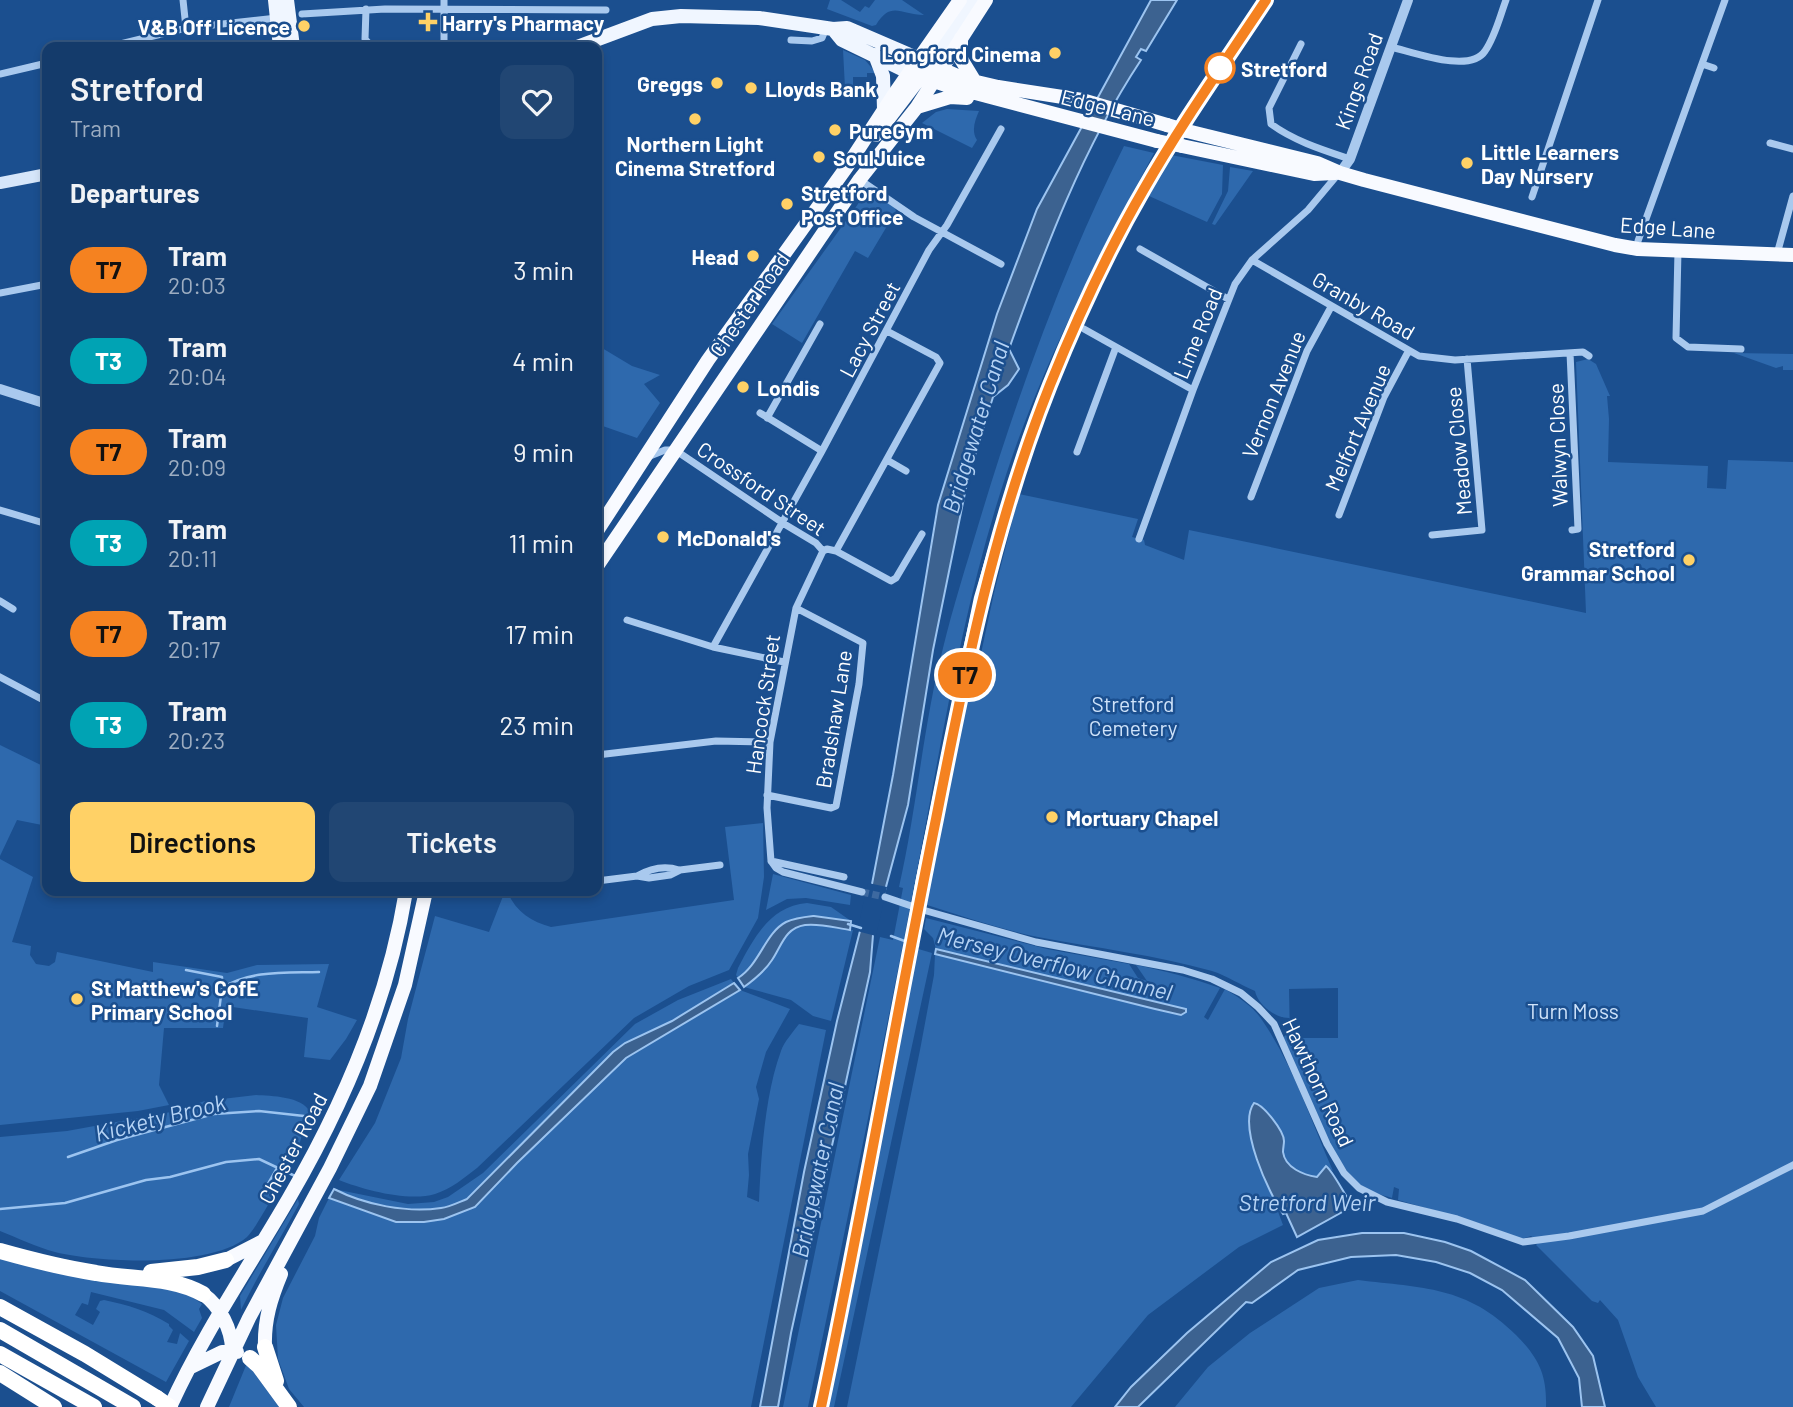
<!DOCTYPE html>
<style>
body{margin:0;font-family:Barlow,sans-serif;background:#214673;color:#f1f3f6;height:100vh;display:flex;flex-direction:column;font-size:26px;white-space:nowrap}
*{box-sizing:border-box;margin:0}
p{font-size:23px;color:#9dadc1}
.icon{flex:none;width:38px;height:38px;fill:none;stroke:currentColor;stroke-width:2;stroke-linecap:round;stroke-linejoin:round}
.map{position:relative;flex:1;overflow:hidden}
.drawer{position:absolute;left:42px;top:42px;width:560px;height:854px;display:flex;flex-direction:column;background:#143b6b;border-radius:14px;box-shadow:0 4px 10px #0003,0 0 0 2px #33557e}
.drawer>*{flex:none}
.badge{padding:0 14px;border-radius:23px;font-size:24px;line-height:46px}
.map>.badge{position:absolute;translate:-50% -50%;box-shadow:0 0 0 4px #fff}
h2{padding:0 28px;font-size:26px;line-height:63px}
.round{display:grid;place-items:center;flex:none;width:74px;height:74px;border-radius:14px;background:#214673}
.summary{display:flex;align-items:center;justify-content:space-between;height:119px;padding:0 28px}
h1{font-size:33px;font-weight:600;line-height:52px}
.primary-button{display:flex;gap:14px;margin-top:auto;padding:14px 28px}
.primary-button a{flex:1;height:80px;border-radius:14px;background:#ffd166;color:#111;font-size:28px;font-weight:600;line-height:80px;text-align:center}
.primary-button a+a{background:#214673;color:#f1f3f6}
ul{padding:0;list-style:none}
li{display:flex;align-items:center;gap:21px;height:91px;padding:0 28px}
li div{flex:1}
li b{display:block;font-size:26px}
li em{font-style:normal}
li .badge{min-width:77px;font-weight:700;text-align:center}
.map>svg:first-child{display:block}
.green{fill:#2e69ad;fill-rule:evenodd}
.water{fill:#3c6290;stroke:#9cc4f0;stroke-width:2}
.pier{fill:#1b4f8f}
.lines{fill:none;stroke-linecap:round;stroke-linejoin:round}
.stream{stroke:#9cc4f0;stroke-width:2.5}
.minor-tunnel{stroke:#3d69a0;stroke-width:7;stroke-dasharray:7 3.5;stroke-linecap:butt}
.minor{stroke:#a9c9ee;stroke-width:7}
.tertiary{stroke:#a9c9ee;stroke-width:10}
.secondary{stroke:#d6e6fa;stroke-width:12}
.primary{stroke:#f0f6ff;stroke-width:14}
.trunk{stroke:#f8faff;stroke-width:14}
.motorway{stroke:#fff;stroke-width:16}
.tram{stroke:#fff;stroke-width:2}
.trunk-bridge{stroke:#f8faff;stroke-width:14}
.motorway-bridge{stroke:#fff;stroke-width:16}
.line-casing{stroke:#fff;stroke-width:16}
.line{stroke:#f58220;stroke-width:10}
.poi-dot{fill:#ffd166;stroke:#1b4f8f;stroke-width:2.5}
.stop-dot{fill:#fff;stroke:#f58220;stroke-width:3.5}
.labels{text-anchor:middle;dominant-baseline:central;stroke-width:5;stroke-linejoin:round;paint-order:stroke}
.poi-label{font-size:21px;font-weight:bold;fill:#fff;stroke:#1b4f8f;text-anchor:start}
.stop-label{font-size:21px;font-weight:bold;fill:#fff;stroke:#1b4f8f;text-anchor:start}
.street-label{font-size:21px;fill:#fff;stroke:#1b4f8f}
.park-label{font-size:21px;fill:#cfe3fa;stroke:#1b4f8f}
.water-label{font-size:23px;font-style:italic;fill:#b5d3f5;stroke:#1b4f8f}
</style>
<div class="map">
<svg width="1793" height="1407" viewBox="0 0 1793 1407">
<rect width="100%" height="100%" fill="#1b4f8f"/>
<!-- green -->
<path class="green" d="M 830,0 L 841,0 L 860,12 L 865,6 L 869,8 L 875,0 L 902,0 L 924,15 C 901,15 891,0 876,25 L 872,26 L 827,9 Z
M 843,50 L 865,60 L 876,73 L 867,73 L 867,77 L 853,77 L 853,88 L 845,88 Z
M 947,109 L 979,111 C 975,120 971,131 977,140 L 972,148 L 922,123 L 936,112 Z
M 1124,146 L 1154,153 C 1098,258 1043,362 1006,475 C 961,611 940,752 913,892 C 880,1064 844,1235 808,1407 L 783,1407 L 880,937 L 893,940 L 903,888 L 899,887 C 917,808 923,726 943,648 C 953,607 966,566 978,526 C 1017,396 1063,268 1124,146 Z
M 1171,155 L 1223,165 L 1222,194 L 1207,222 L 1149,196 Z
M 1230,167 L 1253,171 L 1215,225 L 1212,224 L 1228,191 Z
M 868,190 L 894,206 L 896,211 L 868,258 L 855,251 L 802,343 L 772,324 Z
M 597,345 L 632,366 L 660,375 L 644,384 L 660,403 L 637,438 L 597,424 Z
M 1734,353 L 1793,354 L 1793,370 L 1783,370 L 1783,366 L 1776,368 Z
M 1588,359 L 1596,364 L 1610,396 L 1607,396 L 1609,419 L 1608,462 L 1708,466 L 1707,488 L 1726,489 L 1728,460 L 1793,462 L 1793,1407 L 1656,1407 L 1638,1377 L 1618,1320 L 1600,1300 L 1598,1303 L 1592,1301 L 1536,1245 L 1539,1242 L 1531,1236 L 1522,1239 L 1478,1223 L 1398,1200 L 1399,1189 L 1394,1187 L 1392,1198 C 1382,1195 1370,1192 1362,1186 C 1332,1165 1299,1074 1283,1038 L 1290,1030 L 1289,1018 C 1275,1018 1258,1005 1255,991 C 1240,985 1228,976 1212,971 C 1155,955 1096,948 1038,937 C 999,929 962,916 924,904 L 969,671 L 977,672 L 994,593 L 1019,494 L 1138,519 L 1132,537 L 1144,540 L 1145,545 L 1184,560 L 1189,530 L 1586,613 L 1576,362 ZM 1338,988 L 1338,1038 L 1290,1038 L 1289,989 Z
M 0,745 L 47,768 L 47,826 L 17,820 L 0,856 Z
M 763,823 L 764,877 L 758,918 L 729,970 L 689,986 L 634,1018 L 477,1168 C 464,1178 451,1189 435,1194 C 409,1202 364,1190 339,1180 L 375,1123 L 401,1058 L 408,1019 L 435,916 L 489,932 L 505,891 L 507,891 C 515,911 531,922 551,927 L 734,900 L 725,827 Z
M 0,859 L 33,877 L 12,942 L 31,946 L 30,955 L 36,964 L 49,966 L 55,962 L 57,952 L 153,972 L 153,962 L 227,973 L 257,965 L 329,964 L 317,1007 L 357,1020 L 346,1039 L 330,1060 L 304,1057 L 308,1018 L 226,1006 L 223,1028 L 164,1028 L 159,1085 L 169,1105 L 138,1111 L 0,1125 Z
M 773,874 L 851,895 L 850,905 L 806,898 L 787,899 L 766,910 Z
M 807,903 L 831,907 L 851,921 L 814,916 L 769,940 L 749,971 L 738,978 L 736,975 L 738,968 C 754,938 770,906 807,903 Z
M 926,918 L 1047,949 L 1129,964 L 1138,978 L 1147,981 L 1136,965 C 1165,971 1192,978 1220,988 L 1204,1017 L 1208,1020 L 1225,989 C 1239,998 1253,1006 1262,1020 C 1293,1065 1311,1121 1333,1171 L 1326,1166 L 1317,1177 C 1306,1176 1289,1170 1284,1158 C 1282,1152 1285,1147 1284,1141 C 1282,1132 1267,1110 1259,1104 L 1250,1136 L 1283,1225 L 1239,1247 L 1148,1315 L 1071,1407 L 847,1407 L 920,1050 L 934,975 L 935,954 L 1181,1015 L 1186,1009 L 936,949 L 933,938 L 924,929 Z
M 814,924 L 853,930 L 831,1021 L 813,1016 L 791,1000 L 744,987 C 756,978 765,970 773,958 C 786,938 786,926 814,924 Z
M 915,948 L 932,953 L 834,1407 L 823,1407 Z
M 731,979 L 734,983 L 672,1021 L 625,1043 L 613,1052 L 467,1199 C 459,1202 450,1207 441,1208 C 408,1213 365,1205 334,1189 L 408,1204 L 434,1202 L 448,1197 L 483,1173 L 635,1024 L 678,1000 Z
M 740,990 L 790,1009 L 766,1052 L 756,1087 L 759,1099 L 748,1154 L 749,1175 L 747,1197 L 759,1202 C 761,1156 765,1094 781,1051 C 784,1042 793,1032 799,1024 L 826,1030 L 751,1407 L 304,1407 L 289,1389 L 278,1359 L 276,1325 L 283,1298 L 315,1236 L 319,1218 L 329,1198 L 396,1222 L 424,1222 L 444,1219 L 475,1207 L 517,1163 L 626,1058 Z
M 256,1095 C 271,1096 302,1096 310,1112 C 314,1122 303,1128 302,1135 C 297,1152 298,1154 288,1169 C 280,1183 256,1229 247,1237 C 211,1268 98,1263 55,1252 C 36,1247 18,1238 0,1231 L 0,1137 L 67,1131 L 171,1112 L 205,1101 Z
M 298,1199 L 299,1204 C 280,1239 259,1273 241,1310 L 240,1296 Z
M 0,1257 L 180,1292 L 192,1297 L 202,1304 L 199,1309 L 202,1318 L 194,1332 L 164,1310 L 91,1292 L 88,1305 L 82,1303 L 75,1315 L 93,1325 L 100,1312 L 96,1309 L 100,1301 L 104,1300 C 128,1305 148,1311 169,1324 L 169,1326 L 173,1330 L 167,1342 L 177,1344 L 180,1333 L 189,1341 L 166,1382 L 0,1291 Z
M 1358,1280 C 1423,1288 1467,1286 1516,1335 C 1539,1358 1547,1375 1546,1407 L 1175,1407 L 1208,1367 L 1250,1333 L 1319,1288 Z
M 247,1363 L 279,1407 L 229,1407 Z"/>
<!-- water -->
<path class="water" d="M 1151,0 L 1177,0 L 1146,51 L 1141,49 L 1136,57 L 1141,60 C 1082,149 1045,249 1009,349 L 1019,369 L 1008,385 L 993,397 L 968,478 L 933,650 L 908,805 L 873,935 L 870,972 L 791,1333 L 778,1407 L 760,1407 L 804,1172 L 837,1021 L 872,884 L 893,775 L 938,505 L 997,314 L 1037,209 Z
M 814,916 L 851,921 L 850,930 C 836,928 819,923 805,925 C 785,928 782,945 772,960 C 765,971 755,979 744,987 L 738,978 C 760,964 765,933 786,922 C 795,918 805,917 814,916 Z
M 936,949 L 1186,1009 L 1186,1012 L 1181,1015 L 1155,1009 L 935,954 Z
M 734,983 L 740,990 L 626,1058 L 517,1163 L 475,1207 L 444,1219 L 424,1222 L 396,1222 L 329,1198 L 334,1189 C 365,1205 407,1213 441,1208 C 450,1207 459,1202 467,1199 L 613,1052 L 625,1043 L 672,1021 Z
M 1254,1103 C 1263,1104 1284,1131 1284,1141 C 1284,1145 1283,1148 1283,1152 C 1285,1168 1304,1175 1317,1177 L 1326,1166 C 1333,1171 1345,1196 1353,1206 L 1297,1237 L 1286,1213 L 1283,1214 C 1269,1193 1237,1126 1254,1103 Z
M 1362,1233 L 1404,1233 L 1445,1242 L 1471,1251 L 1525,1280 L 1573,1327 L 1593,1356 L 1605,1407 L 1582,1407 L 1579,1378 L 1558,1338 L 1502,1290 L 1470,1273 L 1436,1262 L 1396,1255 L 1351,1257 L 1298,1270 L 1252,1303 L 1246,1302 L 1138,1407 L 1115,1407 L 1131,1387 L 1187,1333 L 1271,1262 L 1318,1240 Z"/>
<!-- pier -->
<path class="pier" d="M 868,883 L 887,887 L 876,936 L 857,931 Z"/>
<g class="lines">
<!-- stream -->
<path class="stream" d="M 848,924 L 861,928
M 891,936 L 918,946
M 186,970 L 222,977 L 222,986
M 217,1026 L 222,988 C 251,970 285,973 319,972
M 68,1157 L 117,1140 L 214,1114 L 259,1111 L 304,1116
M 262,1194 L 277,1168
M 0,1209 L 65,1203 L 146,1180 L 170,1177 L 226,1162 L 259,1159 L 295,1176"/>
<!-- minor-tunnel -->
<path class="minor-tunnel" d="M 862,892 L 885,897"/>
<!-- minor -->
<path class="minor" d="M 183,0 L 186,28
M 444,0 L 444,47
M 366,9 L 365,39 L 372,47
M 302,14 L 385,9 L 606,10
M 791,40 L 812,41 L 822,38 L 826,28
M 1301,44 L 1269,108 L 1271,124 C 1294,141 1323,150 1350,159
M 108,47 L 186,28 L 277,18
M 1391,47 C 1413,52 1470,74 1485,51 C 1495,37 1500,16 1506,0
M 1702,64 L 1714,68
M 0,74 L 47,63
M 1770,143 L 1793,149
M 860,180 L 914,217 L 1001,264
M 1532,197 L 1598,0
M 1140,249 L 1228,299
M 1638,249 L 1638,241 L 1725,0
M 1678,251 L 1676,338 L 1688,347 L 1741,349
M 1777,254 L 1793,196
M 1252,260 L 1419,356 L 1455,360 L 1583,352 L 1589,356
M 0,293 L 47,284
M 1084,329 L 1193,390
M 1570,353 L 1578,529 L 1572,530
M 760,413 L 822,451
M 767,418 L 820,324
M 1077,452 L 1116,347
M 650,456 L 665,450 L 675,450 L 786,525 L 816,543 L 823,551
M 887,460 L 906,471
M 1251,497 L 1307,351 L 1331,307
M 0,510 L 47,524
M 1339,515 L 1384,397 L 1408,352
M 1432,535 L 1482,530 L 1467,359
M 1139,539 L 1193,390 L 1235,284 L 1252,260 L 1308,210 L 1339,173
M 823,551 L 796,608 L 770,742 L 767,808 L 771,861 L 776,868 L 783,872 L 862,892
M 823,551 L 827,549 L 836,551 L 891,581 L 896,578 L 922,534
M 836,551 L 940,363 L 936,357 L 887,331
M 0,601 L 13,609
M 627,620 L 713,647 L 784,662
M 713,647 L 822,451 L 929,250 L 947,225 L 1001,129
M 0,677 L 47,702
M 597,755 L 716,741 L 770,742
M 767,795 L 831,808 L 836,806 L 859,684 L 863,643 L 796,608
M 771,861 L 844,877
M 637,876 C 651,868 664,865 679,870
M 597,881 L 637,876 L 649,878 L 670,875 L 680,870 L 720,865
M 885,897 L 923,910 L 1036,942 L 1183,970 L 1212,979 L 1241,993 L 1258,1007 L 1274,1024 L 1327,1144 L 1344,1173 L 1359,1188 L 1387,1202 L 1457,1219 L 1523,1242 L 1569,1236 L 1703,1211 L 1793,1165"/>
<!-- tertiary -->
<path class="tertiary" d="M 1340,173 L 1350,159 L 1408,0
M 0,389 L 47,404"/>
<!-- secondary -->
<path class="secondary" d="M 0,183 L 47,174"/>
<!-- primary -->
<path class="primary" d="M 275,0 L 280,47
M 287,0 L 293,47
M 833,29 L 842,40 L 910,73 L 931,64 L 975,0
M 577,47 L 652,19 L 681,16 L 759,18 L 833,29 L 847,28 L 919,59
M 875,55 L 883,76 L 884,109"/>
<!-- trunk -->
<path class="trunk" d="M 961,38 L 961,59 L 975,82
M 919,59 L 964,79 L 998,87 L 1082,100 L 1167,125
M 910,73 L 949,86 L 1157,141
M 917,107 L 950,97 L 967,98
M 1187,131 L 1317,163 L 1340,173 L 1364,180 L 1615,245 L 1638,249 L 1793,255
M 876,135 L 925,71
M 1182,146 L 1314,174 L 1335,173
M 597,531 L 708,360 L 846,168 L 895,93 L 960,0
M 597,566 L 860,179 L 917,107 L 986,0
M 226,1260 L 263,1241
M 203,1294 C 220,1306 232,1330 232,1350
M 265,1347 C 264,1320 271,1298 281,1274
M 191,1367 L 222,1352 L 237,1352
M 170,1407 C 203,1334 249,1267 289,1198 C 345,1102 388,1001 406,891
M 207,1407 L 249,1318 L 330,1168 L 370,1086 L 405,985 L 426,891"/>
<!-- motorway -->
<path class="motorway" d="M 0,1251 C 32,1260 64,1268 96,1273 C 132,1280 171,1276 203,1294
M 151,1272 L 198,1267 L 226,1260
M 0,1307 L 85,1354 L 157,1398
M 0,1330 L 133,1407
M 265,1347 L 276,1381
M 0,1354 L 94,1407
M 250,1358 L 259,1366 L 289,1407
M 0,1373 L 54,1407"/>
<!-- tram -->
<path class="tram" d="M 815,1407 L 876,1110 L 917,878 L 959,674 L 975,597 L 1005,495 L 1052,368 L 1115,229 L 1159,152 L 1261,0"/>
<!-- trunk-bridge -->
<path class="trunk-bridge" d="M 1167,125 L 1187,131
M 1157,141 L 1182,146"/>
<!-- motorway-bridge -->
<path class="motorway-bridge" d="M 157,1398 L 170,1407"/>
</g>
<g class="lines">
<!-- line casing -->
<g class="line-casing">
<path id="line" d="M 821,1407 C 863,1212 896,1015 936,819 C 965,671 994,525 1050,385 C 1077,318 1108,251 1144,189 C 1181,124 1225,62 1266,0"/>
</g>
<!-- line -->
<use href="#line" class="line"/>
</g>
<!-- markers -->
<g class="poi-dot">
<path d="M424.5 11.5h7v7h7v7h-7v7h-7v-7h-7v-7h7z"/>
<circle cx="304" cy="26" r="7"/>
<circle cx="1055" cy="53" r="7"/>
<circle cx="717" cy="83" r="7"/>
<circle cx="751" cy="88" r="7"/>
<circle cx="695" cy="119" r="7"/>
<circle cx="835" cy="130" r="7"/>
<circle cx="819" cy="157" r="7"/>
<circle cx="1467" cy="163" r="7"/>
<circle cx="787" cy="204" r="7"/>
<circle cx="753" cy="256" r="7"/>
<circle cx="743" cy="387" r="7"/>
<circle cx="663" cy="537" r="7"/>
<circle cx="1689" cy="560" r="7"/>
<circle cx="1052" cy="817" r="7"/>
<circle cx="77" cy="999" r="7"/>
</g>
<circle class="stop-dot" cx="1220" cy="68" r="14"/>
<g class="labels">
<!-- poi labels -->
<g class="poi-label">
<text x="442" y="22">Harry's Pharmacy</text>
<text x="290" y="26" text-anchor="end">V&amp;B Off Licence</text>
<text x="1041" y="53" text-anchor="end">Longford Cinema</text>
<text x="703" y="83" text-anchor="end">Greggs</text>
<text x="765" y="88">Lloyds Bank</text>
<text x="849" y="130">PureGym</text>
<text x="695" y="143" text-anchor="middle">Northern Light<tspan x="695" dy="24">Cinema Stretford</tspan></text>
<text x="1481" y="151">Little Learners<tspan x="1481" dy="24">Day Nursery</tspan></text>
<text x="833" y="157">SoulJuice</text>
<text x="801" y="192">Stretford<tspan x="801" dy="24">Post Office</tspan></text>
<text x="739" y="256" text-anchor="end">Head</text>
<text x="757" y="387">Londis</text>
<text x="677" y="537">McDonald's</text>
<text x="1675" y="548" text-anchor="end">Stretford<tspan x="1675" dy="24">Grammar School</tspan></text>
<text x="1066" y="817">Mortuary Chapel</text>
<text x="91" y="987">St Matthew's CofE<tspan x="91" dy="24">Primary School</tspan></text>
</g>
<!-- stop labels -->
<g class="stop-label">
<text x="1241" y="68">Stretford</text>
</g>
<!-- street labels -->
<g class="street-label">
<text transform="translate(1358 81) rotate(-70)">Kings Road</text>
<text transform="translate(1108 107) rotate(14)">Edge Lane</text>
<text transform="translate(1668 227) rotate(4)">Edge Lane</text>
<text transform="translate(749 304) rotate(-55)">Chester Road</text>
<text transform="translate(1364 305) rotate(30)">Granby Road</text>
<text transform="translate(869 329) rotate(-62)">Lacy Street</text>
<text transform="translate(1197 333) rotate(-68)">Lime Road</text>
<text transform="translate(1273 394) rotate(-68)">Vernon Avenue</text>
<text transform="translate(1357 427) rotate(-67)">Melfort Avenue</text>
<text transform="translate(1557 445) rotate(-92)">Walwyn Close</text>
<text transform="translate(1458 451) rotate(-95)">Meadow Close</text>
<text transform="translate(762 488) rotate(34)">Crossford Street</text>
<text transform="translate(762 704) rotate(-82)">Hancock Street</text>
<text transform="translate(833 719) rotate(-81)">Bradshaw Lane</text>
<text transform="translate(1319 1082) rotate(65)">Hawthorn Road</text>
<text transform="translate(292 1148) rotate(-62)">Chester Road</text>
</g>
<!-- park labels -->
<g class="park-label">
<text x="1133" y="703">Stretford<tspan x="1133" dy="24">Cemetery</tspan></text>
<text x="1573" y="1010">Turn Moss</text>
</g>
<!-- water labels -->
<g class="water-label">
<text transform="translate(975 427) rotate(-73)">Bridgewater Canal</text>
<text transform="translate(1055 963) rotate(14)">Mersey Overflow Channel</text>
<text transform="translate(160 1117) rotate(-14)">Kickety Brook</text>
<text transform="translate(817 1170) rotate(-78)">Bridgewater Canal</text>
<text x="1307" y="1202">Stretford Weir</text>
</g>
</g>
</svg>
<b class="badge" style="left:965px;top:675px;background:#f58220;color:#111">T7</b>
<section class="drawer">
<div class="summary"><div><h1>Stretford</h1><p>Tram</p></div><a class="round"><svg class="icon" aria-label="heart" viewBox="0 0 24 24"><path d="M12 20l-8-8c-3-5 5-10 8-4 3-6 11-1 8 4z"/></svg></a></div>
<h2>Departures</h2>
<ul>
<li><span class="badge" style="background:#f58220;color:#111">T7</span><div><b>Tram</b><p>20:03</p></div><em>3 min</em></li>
<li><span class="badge" style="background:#00a3b4;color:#fff">T3</span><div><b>Tram</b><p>20:04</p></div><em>4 min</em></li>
<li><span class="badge" style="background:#f58220;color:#111">T7</span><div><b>Tram</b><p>20:09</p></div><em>9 min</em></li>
<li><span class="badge" style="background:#00a3b4;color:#fff">T3</span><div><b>Tram</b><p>20:11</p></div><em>11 min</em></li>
<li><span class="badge" style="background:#f58220;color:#111">T7</span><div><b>Tram</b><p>20:17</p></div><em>17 min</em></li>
<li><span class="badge" style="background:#00a3b4;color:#fff">T3</span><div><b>Tram</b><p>20:23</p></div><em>23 min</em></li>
</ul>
<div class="primary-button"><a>Directions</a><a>Tickets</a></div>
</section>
</div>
